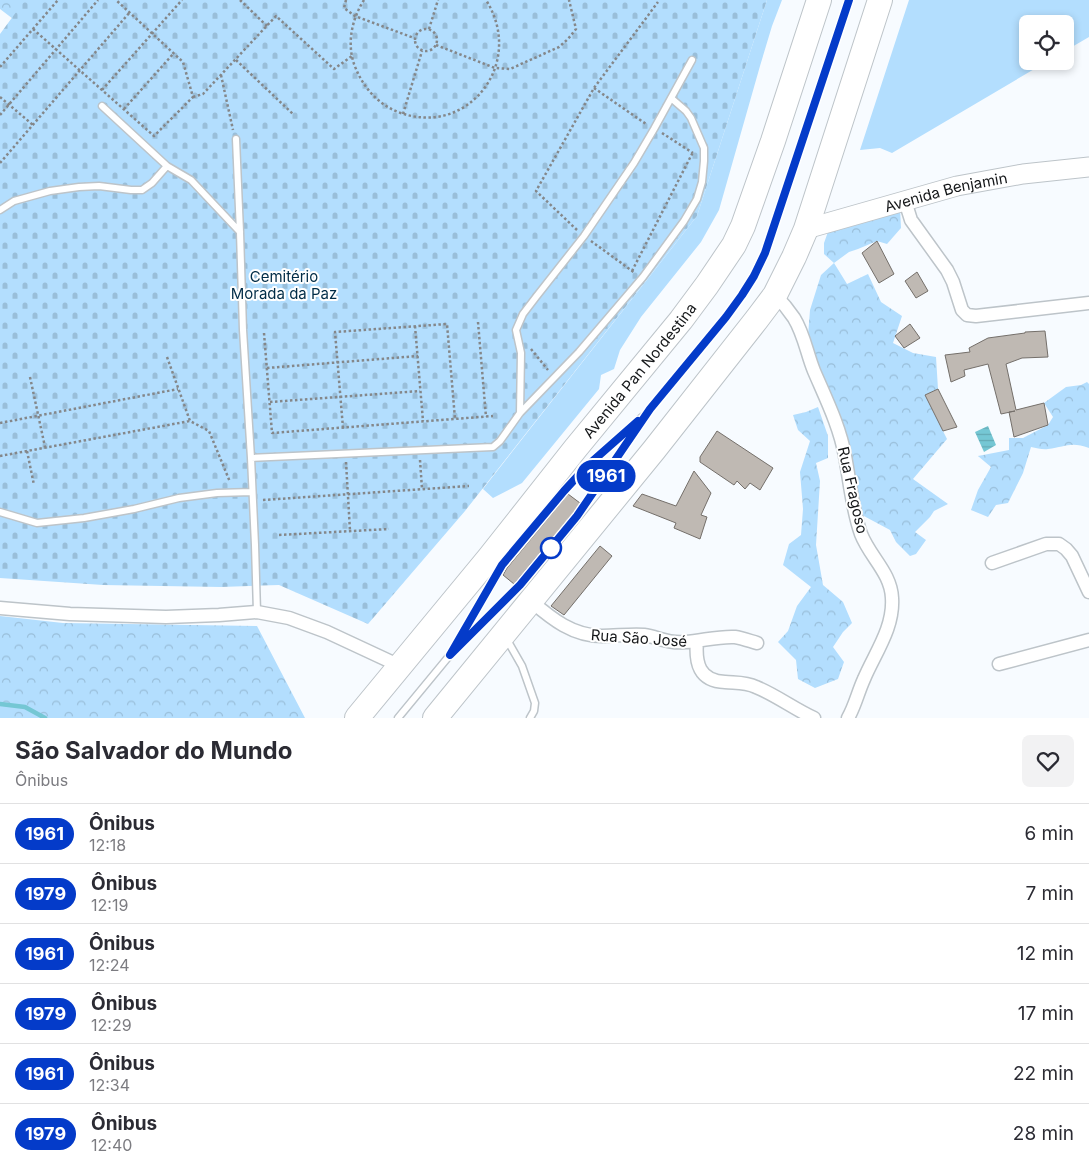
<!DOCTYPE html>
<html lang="pt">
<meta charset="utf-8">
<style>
body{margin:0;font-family:Inter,sans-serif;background:#f2f2f3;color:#2b2b33;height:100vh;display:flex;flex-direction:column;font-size:19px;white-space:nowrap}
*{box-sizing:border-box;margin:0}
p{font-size:16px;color:#7c7c81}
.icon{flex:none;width:28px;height:28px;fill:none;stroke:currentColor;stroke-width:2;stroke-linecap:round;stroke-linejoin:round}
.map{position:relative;height:718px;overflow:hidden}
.details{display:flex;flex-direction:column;background:#fff;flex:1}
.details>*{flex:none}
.badge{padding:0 10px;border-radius:16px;font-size:18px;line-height:32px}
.controls{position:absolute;left:1019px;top:15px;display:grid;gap:10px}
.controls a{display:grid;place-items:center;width:55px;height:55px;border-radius:8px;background:#fff;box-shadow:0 2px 8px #0003;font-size:25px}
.map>.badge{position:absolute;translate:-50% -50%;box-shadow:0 0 0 2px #fff}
.round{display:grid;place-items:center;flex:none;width:52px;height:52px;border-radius:8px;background:#f2f2f3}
.head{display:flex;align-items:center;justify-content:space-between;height:85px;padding:0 15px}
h1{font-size:24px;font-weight:700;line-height:38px}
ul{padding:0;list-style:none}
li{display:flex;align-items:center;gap:15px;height:60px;padding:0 15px;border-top:1px solid #e1e1e2}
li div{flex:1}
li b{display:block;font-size:19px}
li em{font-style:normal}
li .badge{min-width:55px;font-weight:700;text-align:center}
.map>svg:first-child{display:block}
.green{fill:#b3defe}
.forest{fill:url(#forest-crowns)}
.cemetery{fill:url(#cemetery-stones)}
.water{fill:url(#water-rules)}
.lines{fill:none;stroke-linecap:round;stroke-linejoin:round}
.stream{stroke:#75c7d4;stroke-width:4.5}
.building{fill:#bfb9b3;stroke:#746f6a}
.lane-casing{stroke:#bdc4c9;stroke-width:9}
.street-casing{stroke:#bdc4c9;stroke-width:15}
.secondary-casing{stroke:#bdc4c9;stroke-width:21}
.highway-casing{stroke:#bdc4c9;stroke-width:26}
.path{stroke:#84878a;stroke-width:2.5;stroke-dasharray:2.5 2.5;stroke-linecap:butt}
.lane{stroke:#fff;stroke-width:6}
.street{stroke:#fff;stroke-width:12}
.secondary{stroke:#fff;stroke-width:19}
.highway{stroke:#fff;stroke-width:24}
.line-casing{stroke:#fff;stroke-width:11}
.line{stroke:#043bc9;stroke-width:8}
.stop-dot{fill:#fff;stroke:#043bc9;stroke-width:2.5}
.labels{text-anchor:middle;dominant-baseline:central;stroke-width:4;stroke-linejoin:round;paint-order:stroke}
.street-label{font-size:15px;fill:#151719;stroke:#fff}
.park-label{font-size:15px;fill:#002c47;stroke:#fff}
</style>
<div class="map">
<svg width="1089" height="718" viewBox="0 0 1089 718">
<defs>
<pattern id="forest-crowns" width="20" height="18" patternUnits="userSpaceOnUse" patternTransform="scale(1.25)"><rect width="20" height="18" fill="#b3defe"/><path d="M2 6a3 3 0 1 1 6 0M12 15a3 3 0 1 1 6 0" fill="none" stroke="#99bed9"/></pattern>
<pattern id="cemetery-stones" width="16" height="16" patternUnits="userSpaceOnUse" patternTransform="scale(1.25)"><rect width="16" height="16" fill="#b3defe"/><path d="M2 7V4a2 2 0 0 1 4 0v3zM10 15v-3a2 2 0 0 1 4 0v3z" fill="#99bed9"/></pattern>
<pattern id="water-rules" width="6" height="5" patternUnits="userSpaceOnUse" patternTransform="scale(1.25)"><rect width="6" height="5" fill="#75c7d4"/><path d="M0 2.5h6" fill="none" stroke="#64aab5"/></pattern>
</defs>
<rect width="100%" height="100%" fill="#f7fbff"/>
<!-- green -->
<path class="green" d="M 767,0 L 782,0 L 772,26 L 760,66 L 719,210 L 701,242 L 641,317 L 620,350 L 614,369 L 601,375 L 599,389 L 522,483 L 493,498 L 483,489 L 697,216 Z
M 909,0 L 1089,0 L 1089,37 L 1065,51 L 1065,24 L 1028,24 L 1028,61 L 1048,61 L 892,153 L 880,148 L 860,150 Z"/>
<!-- forest -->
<path class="forest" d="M 0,0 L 41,0 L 21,25 L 0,9 Z
M 900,208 L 901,228 L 887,244 L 877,241 L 858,249 L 849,252 L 834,263 L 847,284 L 868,274 L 881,302 L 902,316 L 893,343 L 913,353 L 936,357 L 938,389 L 925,395 L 947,439 L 913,479 L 948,504 L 934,511 L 930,517 L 915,532 L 926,540 L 916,554 L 910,556 L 896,542 L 890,530 L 862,515 L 808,336 L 810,310 L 821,275 L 834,263 L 824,254 L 824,243 L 829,229 Z
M 1087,382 L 1089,384 L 1089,448 C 1071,441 1065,447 1048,449 C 1043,450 1037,448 1031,447 L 1023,473 L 1008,503 L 996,505 L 988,517 L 971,510 L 978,490 L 991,467 L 978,456 L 1009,450 L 1009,438 L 1023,438 L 1048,425 L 1053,417 L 1044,403 L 1066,387 L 1081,385 Z
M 818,407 L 828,436 L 828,458 L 816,463 L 820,481 L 816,545 L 823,585 L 843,602 L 852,623 L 843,632 L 833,647 L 844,662 L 838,679 L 815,688 L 798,679 L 796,660 L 778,642 L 788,631 L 797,606 L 811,587 L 783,565 L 789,544 L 801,535 L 803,509 L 800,472 L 810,441 L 798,430 L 793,415 L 806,412 Z
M 0,616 L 63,623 L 257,626 L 305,718 L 0,718 Z"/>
<!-- cemetery -->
<path class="cemetery" d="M 25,0 L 767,0 L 697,216 L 465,511 L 368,624 L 279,585 L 221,587 L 103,585 L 0,578 L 0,34 Z"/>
<!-- water -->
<path class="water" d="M 988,426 L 996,445 L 984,452 L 975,432 Z"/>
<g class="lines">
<!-- stream -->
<path class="stream" d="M 0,704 L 25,707 L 45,718"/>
</g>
<!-- building -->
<path class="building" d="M 877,241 L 894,274 L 879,283 L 862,253 Z
M 917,272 L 928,291 L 916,298 L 905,281 Z
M 910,324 L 920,338 L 904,348 L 895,336 Z
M 1045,331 L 1048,357 L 1022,358 L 1006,364 L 1016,410 L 1044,403 L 1048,425 L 1014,437 L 1009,412 L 1015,411 L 1001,414 L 988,364 L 964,370 L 965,376 L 951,382 L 945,355 L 970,352 L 969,348 L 988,338 L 1025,333 L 1025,332 Z
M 938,389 L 957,427 L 943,431 L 925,395 Z
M 717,431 L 773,468 L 760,490 L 750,483 L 745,489 L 737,481 L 734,485 L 700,462 L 700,457 Z
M 694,471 L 711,493 L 701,515 L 707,517 L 700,539 L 674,528 L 676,523 L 633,506 L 642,494 L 676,506 Z
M 568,494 L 580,503 L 573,513 L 514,584 L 503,575 L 507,568 Z
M 600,546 L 612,556 L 564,615 L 551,606 Z"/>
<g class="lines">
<!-- lane casing -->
<g class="lane-casing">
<path id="lane" d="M 102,106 L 167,166
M 236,139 L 240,232 L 243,330 L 251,458 L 255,545 L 257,612
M 0,210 L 14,201 L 50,191 L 79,187 L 99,186 L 131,190 L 142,190 L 152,183 L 167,166 L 191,180 L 240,232
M 520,413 L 521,353 L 516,330 L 523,314 L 536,297 L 584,236 L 634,163 L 654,129 L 692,60
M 251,458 L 470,448 L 493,447 L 500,441 L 520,413 L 579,352 L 643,277 L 684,221 L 697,199 L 702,182 L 704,161 L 704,148 L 691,118 L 686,111 L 671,98
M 0,512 L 37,523 L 84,518 L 134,509 L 179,498 L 217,493 L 252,492
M 506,638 L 522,666 L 535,703 L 534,711 L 530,718
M 454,648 L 503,565 L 564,491 L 587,466 L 642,417
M 398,718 L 450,655 L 520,585 L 577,516 L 650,409 L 726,317 L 742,295 L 754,276 L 765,253 L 849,0"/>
</g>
<!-- street casing -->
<g class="street-casing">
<path id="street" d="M 905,201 L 911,220 L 947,270 L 953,282 L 962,310 L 967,315 L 976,316 L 1089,303
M 775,295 C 782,302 788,309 794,318 C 804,334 807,354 814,371 C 826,399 840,427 845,456 C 850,482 852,509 861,534 C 870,557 891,573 892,598 C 894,628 875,653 864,679 C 858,692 855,706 848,718
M 992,563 L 1046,544 L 1059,544 L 1066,549 L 1072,556 L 1089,592
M 531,601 C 552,619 573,636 602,636 C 616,636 630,634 644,635 C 658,637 669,644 685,642 C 702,641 718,636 735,637 C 742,638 750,641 757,643
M 0,608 L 70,614 L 166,617 L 219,615 L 257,612 L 289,618 L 327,632 L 400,666
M 697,641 C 695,663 699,681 725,682 C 736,683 746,682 756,687 C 776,695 794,709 814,718
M 999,664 L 1089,640"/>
</g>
<!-- secondary casing -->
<g class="secondary-casing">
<g id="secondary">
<path id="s1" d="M 806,229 L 957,186 L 1023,174 L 1089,167"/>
</g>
</g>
<!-- highway casing -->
<g class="highway-casing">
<g id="highway">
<path id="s2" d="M 357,718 L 489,558 L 575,449 L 681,320 L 707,285 L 734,245 L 743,226 L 773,141 L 819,0"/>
<path d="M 435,718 L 654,450 L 757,319 L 775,295 L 794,257 L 806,229 L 880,0"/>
</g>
</g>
<!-- path -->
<path class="path" d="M 240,0 L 267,26
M 346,0 L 344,8 L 355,16 L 414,38
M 364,0 C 351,20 346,47 356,69 C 364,88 378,104 398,112 C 468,139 526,63 486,0
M415 40a11 11 0 1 1 22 0a11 11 0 1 1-22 0Z
M 33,29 L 154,136 L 193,97 L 183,62 L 116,0
M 429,29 L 438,0
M 436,45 L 495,68 L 510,69 L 559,47 L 568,39 L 576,29 L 569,0
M 236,60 L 294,115
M 0,67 L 58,0
M 221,75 L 233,130
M 594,88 L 646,124
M 102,90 L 182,0
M 0,97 L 33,125
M 193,97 L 203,94 L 276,16 L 334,69 L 352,56
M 124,109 L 174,53
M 403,114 L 422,51
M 0,115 L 98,0
M 662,133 L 693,153
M 0,163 L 130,12
M 577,230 L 536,191 L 594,88 L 658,2
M 591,241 L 635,273
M 632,271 L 693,152
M 478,322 L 486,417
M 415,326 L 423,421
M 264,333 L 272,433 L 493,416
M 531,349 L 548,370
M 167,357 L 190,421 L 209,431 L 230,482
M 267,368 L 418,356
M 30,377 L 45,447
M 270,402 L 420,391
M 0,423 L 178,389
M 343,428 L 335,332 L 447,324 L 455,419
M 27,451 L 34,485
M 0,456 L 190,421
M 420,460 L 422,489
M 346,462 L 350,531
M 263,500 L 469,486
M 279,535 L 389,529"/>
<!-- lane -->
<use href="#lane" class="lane"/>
<!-- street -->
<use href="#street" class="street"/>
<!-- secondary -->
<use href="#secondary" class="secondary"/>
<!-- highway -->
<use href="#highway" class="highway"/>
</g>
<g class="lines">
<!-- line casing -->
<g class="line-casing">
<path id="line" d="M 638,421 L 587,466 L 564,491 L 502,565 L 450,655 L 520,585 L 577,516 L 650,409 L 726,317 L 742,295 L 754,276 L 765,253 L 849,0"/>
</g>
<!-- line -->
<use href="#line" class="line"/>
</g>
<!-- markers -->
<circle class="stop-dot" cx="551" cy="548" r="10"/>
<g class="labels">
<!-- street labels -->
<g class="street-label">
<text stroke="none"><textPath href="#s1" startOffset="145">Avenida Benjamin</textPath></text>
<text stroke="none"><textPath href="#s2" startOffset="448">Avenida Pan Nordestina</textPath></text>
<text transform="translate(853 490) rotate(77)">Rua Fragoso</text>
<text transform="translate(639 638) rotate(4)">Rua São José</text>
</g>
<!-- park labels -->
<g class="park-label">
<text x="284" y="276">Cemitério<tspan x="284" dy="17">Morada da Paz</tspan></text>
</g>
</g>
</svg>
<div class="controls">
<a><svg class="icon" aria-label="locate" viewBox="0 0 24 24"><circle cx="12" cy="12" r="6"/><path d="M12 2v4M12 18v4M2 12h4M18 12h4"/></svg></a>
</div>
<b class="badge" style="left:606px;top:476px;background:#043bc9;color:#fff">1961</b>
</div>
<section class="details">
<div class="head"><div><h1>São Salvador do Mundo</h1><p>Ônibus</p></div><a class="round"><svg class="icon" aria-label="heart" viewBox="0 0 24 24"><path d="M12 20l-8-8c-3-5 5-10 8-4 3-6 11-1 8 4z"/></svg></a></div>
<ul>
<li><span class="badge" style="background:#043bc9;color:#fff">1961</span><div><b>Ônibus</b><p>12:18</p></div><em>6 min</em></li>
<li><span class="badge" style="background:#043bc9;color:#fff">1979</span><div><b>Ônibus</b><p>12:19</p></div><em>7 min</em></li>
<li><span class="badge" style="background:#043bc9;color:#fff">1961</span><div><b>Ônibus</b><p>12:24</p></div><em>12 min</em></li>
<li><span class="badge" style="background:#043bc9;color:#fff">1979</span><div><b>Ônibus</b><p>12:29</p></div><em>17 min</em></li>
<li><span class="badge" style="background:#043bc9;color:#fff">1961</span><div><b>Ônibus</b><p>12:34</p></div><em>22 min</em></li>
<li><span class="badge" style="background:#043bc9;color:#fff">1979</span><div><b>Ônibus</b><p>12:40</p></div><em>28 min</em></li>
</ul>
</section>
